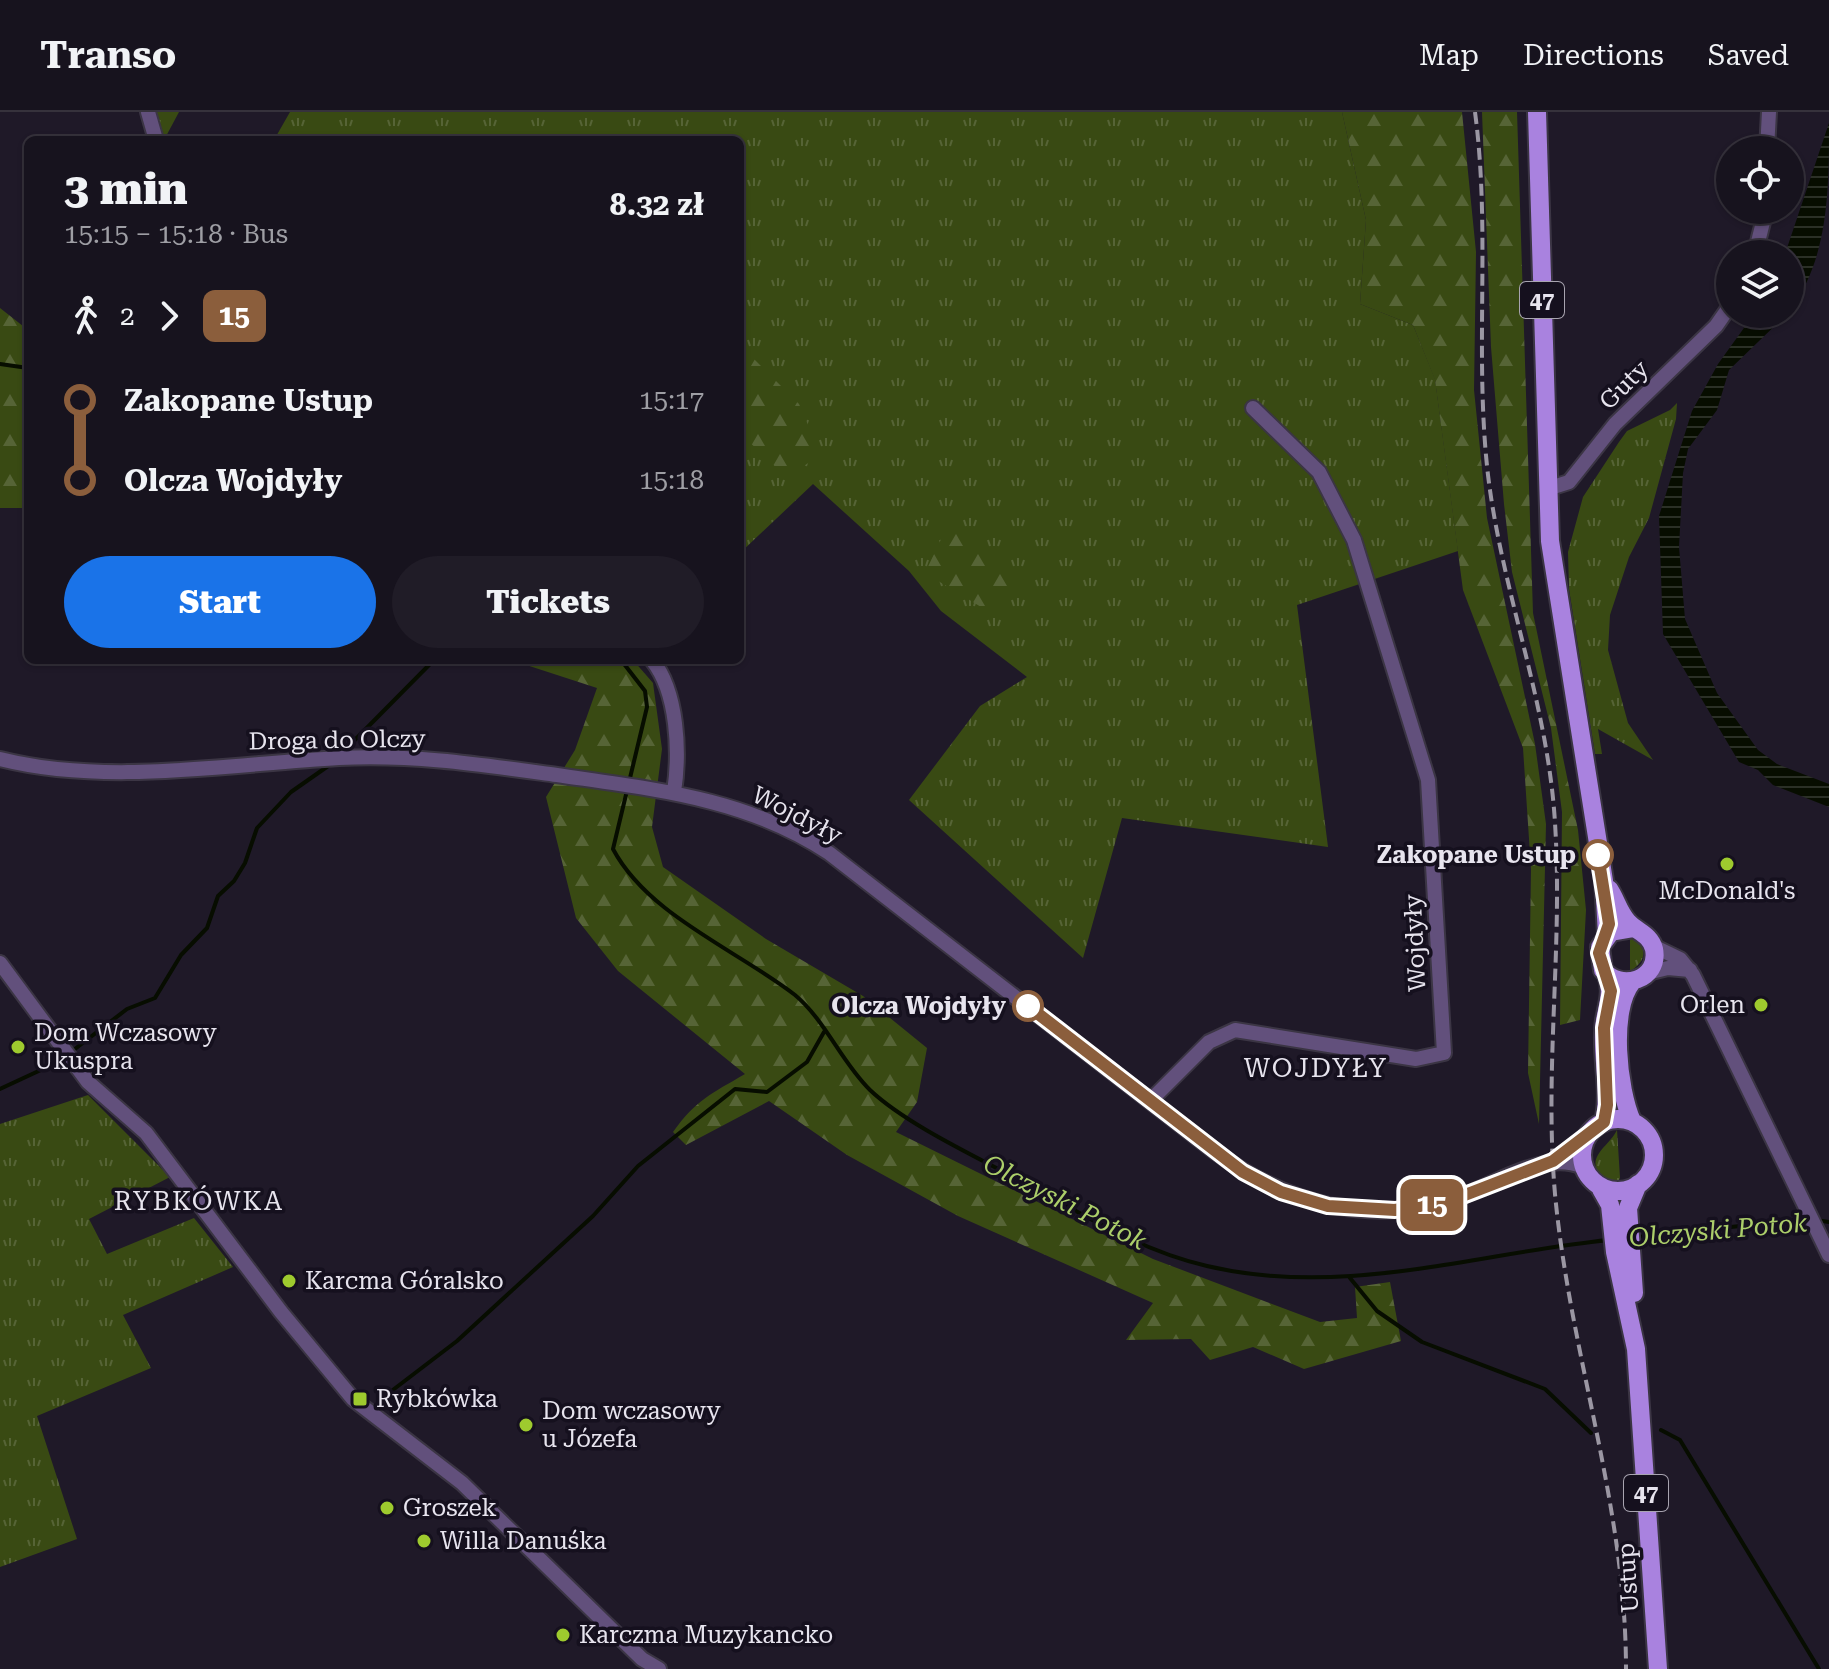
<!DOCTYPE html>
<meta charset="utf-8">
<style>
body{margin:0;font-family:"Roboto Serif",serif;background:#201c27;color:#f1f3f6;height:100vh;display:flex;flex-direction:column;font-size:30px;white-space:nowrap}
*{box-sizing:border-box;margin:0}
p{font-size:26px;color:#9e9ea4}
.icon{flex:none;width:44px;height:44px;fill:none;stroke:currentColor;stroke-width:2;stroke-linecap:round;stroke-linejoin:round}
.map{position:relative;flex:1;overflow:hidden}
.side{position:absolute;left:24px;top:24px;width:720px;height:528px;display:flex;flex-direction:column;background:#17131e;border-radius:12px;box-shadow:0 2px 6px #0004,0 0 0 2px #36323c}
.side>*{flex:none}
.badge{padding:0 16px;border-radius:12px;font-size:28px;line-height:52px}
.fabs{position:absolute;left:1716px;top:24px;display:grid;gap:16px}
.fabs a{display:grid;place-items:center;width:88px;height:88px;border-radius:50%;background:#17131e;box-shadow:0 2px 6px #0004,0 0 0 2px #36323c;font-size:40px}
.map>.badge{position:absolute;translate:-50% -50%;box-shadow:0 0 0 4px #fff}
.legs{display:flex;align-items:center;gap:12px;height:88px;padding:0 40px;font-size:26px}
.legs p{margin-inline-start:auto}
.overview{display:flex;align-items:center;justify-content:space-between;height:136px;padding:0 40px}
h1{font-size:44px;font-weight:800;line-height:60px}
.primary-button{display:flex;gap:16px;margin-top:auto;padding:16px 40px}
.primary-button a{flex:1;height:92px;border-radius:48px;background:#1a73e8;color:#fff;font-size:32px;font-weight:800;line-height:92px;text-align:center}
.primary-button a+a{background:#201c27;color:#f1f3f6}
ul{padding:0 40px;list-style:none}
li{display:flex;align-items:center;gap:28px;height:80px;font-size:30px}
li i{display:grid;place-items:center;width:12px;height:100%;margin:0 10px;background:currentColor}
li i::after{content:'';width:20px;height:20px;margin:-10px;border:6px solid;border-radius:50%;background:#17131e}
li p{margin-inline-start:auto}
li:first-child i{background:linear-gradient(#0000 50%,currentColor 0)}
li:last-child i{background:linear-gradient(currentColor 50%,#0000 0)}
header{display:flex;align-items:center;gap:48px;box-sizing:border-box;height:112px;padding:0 40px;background:#17131e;border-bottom:2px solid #36323c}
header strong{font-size:38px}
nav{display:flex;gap:44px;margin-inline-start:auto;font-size:28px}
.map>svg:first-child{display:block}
.grass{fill:url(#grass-tufts)}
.forest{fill:url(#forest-firs)}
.water{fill:url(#water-rules)}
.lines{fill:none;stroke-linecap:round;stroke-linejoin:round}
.stream{stroke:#070d00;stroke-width:4}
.minor-casing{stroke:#3b3544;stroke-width:18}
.major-casing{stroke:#3b3544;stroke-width:22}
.minor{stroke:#62507c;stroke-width:14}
.major{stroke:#a982df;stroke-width:18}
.rail{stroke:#9b97a3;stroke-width:4;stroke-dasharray:12 6;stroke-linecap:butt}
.line-1-casing{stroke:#fff;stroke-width:18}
.line-1{stroke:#8b5e3c;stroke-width:12}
.stop-1-dot{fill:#fff;stroke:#8b5e3c;stroke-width:4}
.poi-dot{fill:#9eca2e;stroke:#15101e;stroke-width:3}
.labels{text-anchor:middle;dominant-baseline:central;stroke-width:7;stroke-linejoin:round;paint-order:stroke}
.shield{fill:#15101e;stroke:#a8a4b0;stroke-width:2}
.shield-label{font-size:22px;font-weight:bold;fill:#e7e4ee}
.street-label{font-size:24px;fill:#e7e4ee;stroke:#15101e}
.stop-label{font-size:24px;font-weight:bold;fill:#e7e4ee;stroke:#15101e;text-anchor:end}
.poi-label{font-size:24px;fill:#e7e4ee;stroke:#15101e;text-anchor:start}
.neighbourhood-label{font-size:26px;letter-spacing:2px;fill:#e7e4ee;stroke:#15101e}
.water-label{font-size:26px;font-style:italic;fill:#acce6a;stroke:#15101e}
</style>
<header>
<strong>Transo</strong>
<nav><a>Map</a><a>Directions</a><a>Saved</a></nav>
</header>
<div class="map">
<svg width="1829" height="1557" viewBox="0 0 1829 1557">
<defs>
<pattern id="grass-tufts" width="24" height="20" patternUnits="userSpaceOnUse" patternTransform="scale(2)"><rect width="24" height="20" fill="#394a13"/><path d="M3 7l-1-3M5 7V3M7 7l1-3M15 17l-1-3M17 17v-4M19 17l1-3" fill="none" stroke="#566436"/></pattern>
<pattern id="forest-firs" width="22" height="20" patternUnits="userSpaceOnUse" patternTransform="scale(2)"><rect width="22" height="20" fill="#394a13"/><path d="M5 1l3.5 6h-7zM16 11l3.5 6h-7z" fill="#566436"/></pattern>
<pattern id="water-rules" width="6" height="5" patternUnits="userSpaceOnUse" patternTransform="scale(2)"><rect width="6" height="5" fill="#070d00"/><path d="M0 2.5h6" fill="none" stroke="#2b3026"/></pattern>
</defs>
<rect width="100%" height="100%" fill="#1f1928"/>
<!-- grass -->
<path class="grass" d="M 153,0 L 179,0 L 164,28 Z
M 290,0 L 1342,0 L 1366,108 L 1360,192 L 1413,213 L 1435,267 L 1458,439 L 1297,493 L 1328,735 L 1122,706 L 1083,846 L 909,688 L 980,594 L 1027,565 L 941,499 L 909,459 L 813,372 L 740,441 L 740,28 L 274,28 Z
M 1677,291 L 1676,307 L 1649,406 L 1629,445 L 1610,503 L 1608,538 L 1628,611 L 1653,648 L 1598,617 L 1602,642 L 1595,642 L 1569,477 L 1568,440 L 1583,385 L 1619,330 L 1627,319 L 1670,298 Z
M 1630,825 C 1648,832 1648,849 1630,859 Z
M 88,983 L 170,1065 L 89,1107 L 107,1142 L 194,1106 L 233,1155 L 123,1203 L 151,1256 L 37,1304 L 77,1427 L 0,1455 L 0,1012 Z
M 1617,1018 L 1620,1066 L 1617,1072 L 1600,1065 C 1586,1043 1608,1036 1617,1018 Z"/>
<!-- forest -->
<path class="forest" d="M 1342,0 L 1462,0 L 1476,140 L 1474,278 L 1487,406 L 1535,632 L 1546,712 L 1539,1012 L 1528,961 L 1531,757 L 1523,636 L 1463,478 L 1435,268 L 1413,213 L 1360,192 L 1366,108 Z
M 1482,0 L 1517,0 L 1533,501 L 1578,718 L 1586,798 L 1580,908 L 1560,913 L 1562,700 L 1551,616 L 1512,460 L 1504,392 L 1491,235 Z
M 0,196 L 28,218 L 28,396 L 0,396 Z
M 749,242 L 799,292 L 821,343 L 786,365 L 740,321 L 740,244 Z
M 953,402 L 1014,470 L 986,498 L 925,461 Z
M 511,548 L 633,548 L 653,571 L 662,637 L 652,715 L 663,755 L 766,827 L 863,884 L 927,936 L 917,990 L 896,1020 L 1153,1147 L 1320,1210 L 1357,1206 L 1355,1175 L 1390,1170 L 1401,1229 L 1304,1257 L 1253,1235 L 1210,1248 L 1191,1227 L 1126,1228 L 1153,1191 L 958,1104 L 847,1043 L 769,989 L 686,1033 L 673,1020 C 697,987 711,982 745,962 L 618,859 L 576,806 L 546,685 L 575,638 L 597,576 Z"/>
<!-- water -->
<path class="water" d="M 1829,11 C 1829,77 1829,146 1790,198 L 1790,142 L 1785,142 Z
M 1754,202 L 1787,202 L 1729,258 L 1717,298 L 1688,337 L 1683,361 L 1679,435 L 1685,507 L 1717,581 L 1758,638 L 1777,652 L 1829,672 L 1829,695 L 1773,673 L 1758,658 L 1739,650 L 1663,522 L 1659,404 L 1692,299 L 1718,252 Z"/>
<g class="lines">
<!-- stream -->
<path class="stream" d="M 0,252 L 28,256
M 621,548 L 645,579 L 647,595 L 613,737 C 648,803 737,838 795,883 C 825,908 842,951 870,978 C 907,1013 979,1046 1025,1071 C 1084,1103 1141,1139 1207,1154 C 1342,1186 1474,1142 1608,1128
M 340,643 L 434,548
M 0,977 L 58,950 L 127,897 L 155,886 L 181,843 L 207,816 L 218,784 L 234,769 L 245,751 L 257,716 L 291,680 L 331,652
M 1816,1108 L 1829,1110
M 1637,1125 L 1807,1107
M 1350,1166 L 1377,1199 L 1422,1230 L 1545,1277 L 1591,1321
M 381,1287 L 457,1229 L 593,1104 L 638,1054 L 735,977 L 767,980 L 807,950 L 824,920
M 1661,1318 L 1680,1328 L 1819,1557"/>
<!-- minor casing -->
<g class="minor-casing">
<path id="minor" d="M 148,0 L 156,28
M 1767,38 L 1769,0
M 1755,142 L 1766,98
M 1547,377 L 1569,370 L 1615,312 L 1716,214 L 1730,194
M 652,548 C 678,580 680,641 674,680
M 0,647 C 106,674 230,652 339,646 C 413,642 484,653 557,663 C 652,677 747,686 829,741 L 1214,1039 C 1287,1093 1374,1116 1462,1084 C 1498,1071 1545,1038 1583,1055
M 1653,834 L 1680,847 L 1693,863 L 1829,1143
M 0,851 L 88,970 L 146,1021 L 281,1200 L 353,1287 L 462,1371 L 642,1547 L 659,1557
M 1647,861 L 1668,856 L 1690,858
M 1150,989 L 1209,930 L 1235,918 L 1416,947 L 1444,941 L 1428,668 L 1354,428 L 1319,360 L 1253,296
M 1553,1049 L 1590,1022"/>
</g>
<!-- major casing -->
<g class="major-casing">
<path id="major" d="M 1537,0 L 1550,429 L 1604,769 L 1607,823
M 1609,777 C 1616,787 1619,801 1628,810 C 1637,820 1650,822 1654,837 C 1660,868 1620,880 1603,858 L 1600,835 L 1611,820 L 1634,816
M 1632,870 C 1609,898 1618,978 1632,1009
M1582 1043a36 36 0 1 1 72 0a36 36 0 1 1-72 0Z
M 1604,1010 C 1612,977 1600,941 1605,908 C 1608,892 1613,879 1607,863
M 1601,1077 L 1610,1093 L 1615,1140 L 1636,1237 L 1658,1557
M 1634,1181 L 1628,1096 L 1638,1072"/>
</g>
<!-- minor -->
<use href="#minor" class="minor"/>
<!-- major -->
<use href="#major" class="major"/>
<!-- rail -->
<path class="rail" d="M 1475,0 C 1491,120 1474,242 1488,363 C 1502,480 1548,592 1555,711 C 1563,835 1544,958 1555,1082 C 1570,1243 1626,1392 1626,1557"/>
</g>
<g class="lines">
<!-- line-1 casing -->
<g class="line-1-casing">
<path id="line-1" d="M 1028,894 L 1243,1060 L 1281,1080 L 1328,1094 L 1395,1098 L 1452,1088 L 1553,1049 L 1604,1010 L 1607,993 L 1604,916 L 1611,879 L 1599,841 L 1609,812 L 1598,743"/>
</g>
<!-- line-1 -->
<use href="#line-1" class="line-1"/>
</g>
<!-- markers -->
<g class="stop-1-dot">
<circle cx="1598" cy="743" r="14"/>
<circle cx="1028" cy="894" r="14"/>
</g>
<g class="poi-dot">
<circle cx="1727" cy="752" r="8"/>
<circle cx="1761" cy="893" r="8"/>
<circle cx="18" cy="935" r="8"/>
<circle cx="289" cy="1169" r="8"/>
<rect x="352" y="1279" width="16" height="16" rx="4"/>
<circle cx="526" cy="1313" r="8"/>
<circle cx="387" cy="1396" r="8"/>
<circle cx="424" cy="1429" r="8"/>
<circle cx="563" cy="1523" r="8"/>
</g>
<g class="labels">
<!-- shield labels -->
<g class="shield">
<rect x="1520" y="170" width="44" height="36" rx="6"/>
<rect x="1624" y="1363" width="44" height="36" rx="6"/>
</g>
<g class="shield-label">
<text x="1542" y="188">47</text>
<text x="1646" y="1381">47</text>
</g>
<!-- street labels -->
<g class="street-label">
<text transform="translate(1624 273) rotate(-45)">Guty</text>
<text transform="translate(337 628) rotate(-1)">Droga do Olczy</text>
<text transform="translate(797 703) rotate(27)">Wojdyły</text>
<text transform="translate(1415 831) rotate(-93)">Wojdyły</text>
<text transform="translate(1628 1466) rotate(-94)">Ustup</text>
</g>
<!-- stop labels -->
<g class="stop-label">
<text x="1576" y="743">Zakopane Ustup</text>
<text x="1006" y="894">Olcza Wojdyły</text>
</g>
<!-- poi labels -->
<g class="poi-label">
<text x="1727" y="779" text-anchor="middle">McDonald's</text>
<text x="1745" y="893" text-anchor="end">Orlen</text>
<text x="34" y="921">Dom Wczasowy<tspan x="34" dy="28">Ukuspra</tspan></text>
<text x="305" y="1169">Karcma Góralsko</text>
<text x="376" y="1287">Rybkówka</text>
<text x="542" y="1299">Dom wczasowy<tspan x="542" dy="28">u Józefa</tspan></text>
<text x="403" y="1396">Groszek</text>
<text x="440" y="1429">Willa Danuśka</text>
<text x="579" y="1523">Karczma Muzykancko</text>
</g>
<!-- neighbourhood labels -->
<g class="neighbourhood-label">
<text x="1316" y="956">WOJDYŁY</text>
<text x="199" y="1089">RYBKÓWKA</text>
</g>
<!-- water labels -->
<g class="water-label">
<text transform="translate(1065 1090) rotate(27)">Olczyski Potok</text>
<text transform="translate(1718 1118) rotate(-5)">Olczyski Potok</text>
</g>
</g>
</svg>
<div class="fabs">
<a><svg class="icon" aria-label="locate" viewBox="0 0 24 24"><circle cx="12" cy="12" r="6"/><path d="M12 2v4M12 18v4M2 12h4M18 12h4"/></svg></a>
<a><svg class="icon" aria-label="layers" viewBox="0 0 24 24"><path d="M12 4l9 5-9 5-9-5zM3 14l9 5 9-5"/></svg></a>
</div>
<b class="badge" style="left:1432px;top:1093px;background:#8b5e3c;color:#fff">15</b>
<section class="side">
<div class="overview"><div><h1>3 min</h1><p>15:15 – 15:18 · Bus</p></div><b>8.32 zł</b></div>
<div class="legs"><svg class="icon" aria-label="walk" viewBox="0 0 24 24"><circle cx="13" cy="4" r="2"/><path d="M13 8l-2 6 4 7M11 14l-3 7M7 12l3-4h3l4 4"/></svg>2<svg class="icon" aria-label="forward" viewBox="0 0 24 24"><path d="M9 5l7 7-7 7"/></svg><b class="badge" style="background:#8b5e3c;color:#fff">15</b></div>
<ul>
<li><i style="color:#8b5e3c"></i><b>Zakopane Ustup</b><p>15:17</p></li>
<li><i style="color:#8b5e3c"></i><b>Olcza Wojdyły</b><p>15:18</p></li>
</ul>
<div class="primary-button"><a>Start</a><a>Tickets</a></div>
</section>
</div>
